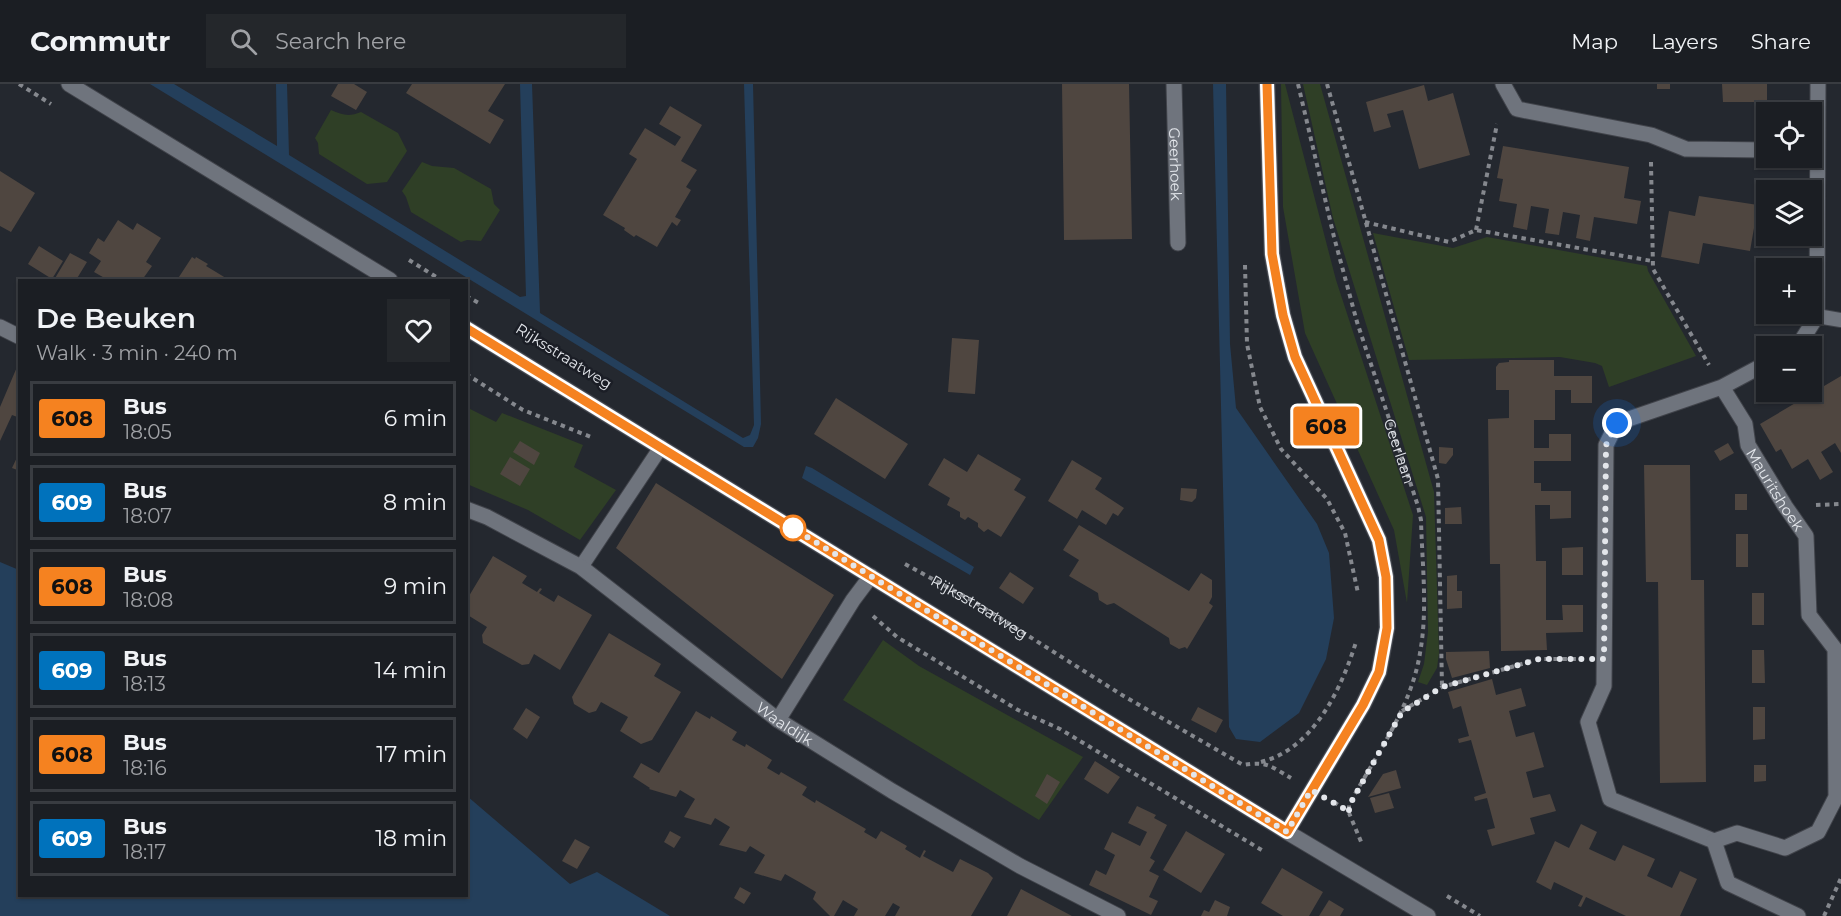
<!DOCTYPE html>
<meta charset="utf-8">
<style>
body{margin:0;font-family:Montserrat,sans-serif;background:#24272b;color:#f1f3f6;height:100vh;display:flex;flex-direction:column;font-size:22px;white-space:nowrap}
*{box-sizing:border-box;margin:0}
p{font-size:20px;color:#a0a2a6}
.icon{flex:none;width:33px;height:33px;fill:none;stroke:currentColor;stroke-width:2;stroke-linecap:round;stroke-linejoin:round}
.map{position:relative;flex:1;overflow:hidden}
.details{position:absolute;left:18px;top:195px;width:450px;height:618px;display:flex;flex-direction:column;background:#1b1e23;border-radius:0px;box-shadow:0 2px 4px #0004,0 0 0 2px #393c41}
.details>*{flex:none}
.badge{padding:0 12px;border-radius:4px;font-size:21px;line-height:39px}
.fabs{position:absolute;left:1756px;top:18px;display:grid;gap:12px}
.fabs a{display:grid;place-items:center;width:66px;height:66px;border-radius:0px;background:#1b1e23;box-shadow:0 2px 4px #0004,0 0 0 2px #393c41;font-size:30px}
.you{position:absolute;width:30px;height:30px;margin:-15px;border:4px solid #fff;border-radius:50%;background:#1a73e8;box-shadow:0 0 0 9px #1a73e833}
.map>.badge{position:absolute;translate:-50% -50%;box-shadow:0 0 0 3px #fff}
.round{display:grid;place-items:center;flex:none;width:63px;height:63px;border-radius:0px;background:#24272b}
.summary{display:flex;align-items:center;justify-content:space-between;height:102px;padding:0 18px}
h1{font-size:28px;font-weight:600;line-height:45px}
ul{padding:0;list-style:none}
li{display:flex;align-items:center;gap:18px;height:75px;margin:0 12px 9px;padding:0 6px;border:3px solid #393c41;border-radius:0px}
li div{flex:1}
li b{display:block;font-size:22px}
li em{font-style:normal}
li .badge{min-width:66px;font-weight:700;text-align:center}
header{display:flex;align-items:center;gap:36px;box-sizing:border-box;height:84px;padding:0 30px;background:#1b1e23;border-bottom:2px solid #393c41}
header strong{font-size:28px}
nav{display:flex;gap:33px;margin-inline-start:auto;font-size:21px}
.search{width:420px;height:54px;background:#24272b;display:flex;align-items:center;gap:15px;box-sizing:border-box;padding:0 21px;border-radius:0px;color:#a0a2a6;font-size:22px}
.map>svg:first-child{display:block}
.green{fill:#2f3f26}
.water{fill:#243f5b}
.building{fill:#4f4640}
.lines{fill:none;stroke-linecap:round;stroke-linejoin:round}
.service-casing{stroke:#40434a;stroke-width:16}
.minor-casing{stroke:#40434a;stroke-width:17}
.tertiary-casing{stroke:#40434a;stroke-width:17}
.path{stroke:#85888e;stroke-width:4;stroke-dasharray:4.5 4.5;stroke-linecap:butt}
.service{stroke:#6f747d;stroke-width:14}
.minor{stroke:#6f747d;stroke-width:15}
.tertiary{stroke:#6f747d;stroke-width:15}
.line-casing{stroke:#fff;stroke-width:14}
.line{stroke:#f58220;stroke-width:9}
.walk{stroke:#e3e6eb;stroke-width:6;stroke-dasharray:0 10.8}
.stop-dot{fill:#fff;stroke:#f58220;stroke-width:3}
.labels{text-anchor:middle;dominant-baseline:central;stroke-width:5;stroke-linejoin:round;paint-order:stroke}
.street-label{font-size:15px;fill:#e3e6eb;stroke:#1b1e26}
</style>
<header>
<strong>Commutr</strong>
<div class="search"><svg class="icon" aria-label="search" viewBox="0 0 24 24"><circle cx="10" cy="10" r="6"/><path d="M15 15l6 6"/></svg>Search here</div>
<nav><a>Map</a><a>Layers</a><a>Share</a></nav>
</header>
<div class="map">
<svg width="1841" height="832" viewBox="0 0 1841 832">
<rect width="100%" height="100%" fill="#24282f"/>
<!-- green -->
<path class="green" d="M 1281,0 L 1285,0 L 1336,196 L 1413,431 L 1407,519 L 1394,446 L 1305,249 L 1283,123 Z
M 1303,0 L 1320,0 L 1434,408 L 1439,569 L 1437,584 L 1427,601 L 1418,598 L 1424,580 L 1428,548 L 1426,433 L 1333,134 Z
M 331,26 C 342,31 349,33 361,28 L 398,49 L 407,67 L 387,98 L 367,100 L 319,70 L 318,59 L 315,54 Z
M 422,78 L 432,82 L 454,84 L 491,105 L 494,120 L 500,126 L 481,157 L 467,156 L 461,158 L 411,128 L 406,113 L 402,107 Z
M 1373,149 L 1453,164 L 1487,153 L 1647,182 L 1648,187 L 1696,272 L 1609,303 L 1602,282 L 1595,279 L 1560,273 L 1409,276 Z
M 466,323 L 496,338 L 502,329 L 583,361 L 574,383 L 616,406 L 580,456 L 528,426 L 467,400 Z
M 883,556 L 919,582 L 1083,673 L 1039,736 L 843,616 Z"/>
<!-- water -->
<path class="water" d="M 150,0 L 174,0 L 277,62 L 276,0 L 287,0 L 289,71 L 520,213 L 526,212 L 520,0 L 532,0 L 540,229 L 743,354 L 750,351 L 754,341 L 744,0 L 753,0 L 761,340 L 758,354 L 753,363 L 744,363 Z
M 1213,0 L 1226,0 L 1230,260 L 1236,324 L 1317,440 L 1329,469 L 1334,534 L 1326,575 L 1299,629 L 1260,658 L 1236,655 L 1229,643 Z
M 806,382 L 812,384 L 974,483 L 970,491 L 802,394 Z
M 0,478 L 19,486 L 20,812 L 466,812 L 467,712 L 570,800 L 597,788 L 670,832 L 0,832 Z"/>
<!-- building -->
<path class="building" d="M 338,0 L 354,0 L 367,8 L 356,26 L 331,12 Z
M 412,0 L 505,0 L 488,27 L 504,36 L 490,60 L 406,9 Z
M 1062,0 L 1129,0 L 1132,155 L 1064,156 Z
M 1657,0 L 1670,0 L 1670,5 L 1657,5 Z
M 1722,0 L 1767,0 L 1767,18 L 1723,18 Z
M 1424,1 L 1428,17 L 1453,9 L 1470,71 L 1419,85 L 1403,26 L 1387,30 L 1391,43 L 1374,48 L 1366,18 Z
M 670,22 L 702,41 L 681,77 L 697,86 L 686,103 L 691,106 L 675,133 L 681,136 L 677,142 L 672,138 L 657,163 L 636,151 L 634,153 L 624,146 L 625,144 L 603,131 L 637,75 L 629,70 L 645,44 L 675,62 L 681,53 L 659,40 Z
M 1503,62 L 1629,83 L 1624,114 L 1641,117 L 1637,140 L 1594,133 L 1590,157 L 1576,154 L 1580,131 L 1563,128 L 1559,151 L 1545,149 L 1549,125 L 1531,122 L 1527,146 L 1513,143 L 1517,120 L 1499,117 L 1503,95 L 1497,94 Z
M 0,87 L 35,109 L 11,148 L 0,142 Z
M 1699,112 L 1758,121 L 1750,167 L 1703,159 L 1699,180 L 1661,173 L 1669,127 L 1695,132 Z
M 118,136 L 133,146 L 137,139 L 161,154 L 146,178 L 152,182 L 142,196 L 135,195 L 134,196 L 108,196 L 94,188 L 101,177 L 89,169 L 98,154 L 104,158 Z
M 39,162 L 63,177 L 52,195 L 28,180 Z
M 70,169 L 87,178 L 76,196 L 54,196 Z
M 192,173 L 195,175 L 196,173 L 208,180 L 206,182 L 216,188 L 229,196 L 230,194 L 235,196 L 177,196 Z
M 952,254 L 979,256 L 975,310 L 948,308 Z
M 1509,276 L 1554,276 L 1554,292 L 1592,292 L 1592,319 L 1571,319 L 1571,306 L 1555,306 L 1555,336 L 1534,336 L 1534,364 L 1549,364 L 1549,350 L 1571,350 L 1571,377 L 1534,377 L 1534,399 L 1541,399 L 1541,407 L 1571,407 L 1571,434 L 1550,435 L 1550,421 L 1535,421 L 1536,477 L 1546,477 L 1546,536 L 1563,536 L 1562,521 L 1583,521 L 1583,548 L 1546,549 L 1547,566 L 1501,567 L 1500,480 L 1490,480 L 1488,335 L 1509,334 L 1509,306 L 1496,306 L 1496,283 L 1499,279 L 1509,278 Z
M 17,283 L 20,284 L 20,334 L 12,331 L 0,357 L 0,323 Z
M 1841,292 L 1841,369 L 1835,359 L 1821,368 L 1833,388 L 1820,396 L 1808,375 L 1792,385 L 1781,365 L 1776,368 L 1760,340 Z
M 836,314 L 908,360 L 885,395 L 814,350 Z
M 520,357 L 540,369 L 534,381 L 513,368 Z
M 1728,359 L 1734,369 L 1720,377 L 1714,367 Z
M 1439,363 L 1453,364 L 1453,371 L 1446,380 L 1439,379 Z
M 20,367 L 20,387 L 12,384 Z
M 978,370 L 1021,395 L 1014,406 L 1026,413 L 1001,453 L 988,445 L 984,448 L 978,443 L 978,439 L 968,433 L 965,436 L 960,433 L 960,428 L 947,421 L 950,414 L 928,401 L 944,374 L 967,388 Z
M 510,373 L 530,385 L 520,402 L 500,390 Z
M 1072,376 L 1102,394 L 1095,405 L 1124,424 L 1118,432 L 1113,429 L 1106,441 L 1082,426 L 1077,435 L 1048,417 Z
M 1644,381 L 1690,381 L 1691,496 L 1704,496 L 1706,698 L 1660,699 L 1658,498 L 1646,498 Z
M 656,399 L 834,511 L 782,595 L 616,464 Z
M 1181,404 L 1197,405 L 1196,414 L 1192,418 L 1180,416 Z
M 1735,410 L 1747,410 L 1747,426 L 1735,426 Z
M 1461,423 L 1462,440 L 1445,440 L 1445,424 Z
M 1079,441 L 1189,507 L 1201,489 L 1212,496 L 1212,513 L 1209,519 L 1213,522 L 1187,565 L 1185,563 L 1179,565 L 1170,560 L 1169,554 L 1114,519 L 1107,521 L 1099,516 L 1098,509 L 1069,492 L 1079,476 L 1063,466 Z
M 1736,450 L 1748,450 L 1748,483 L 1736,483 Z
M 1583,463 L 1583,491 L 1562,491 L 1562,464 Z
M 493,472 L 527,492 L 522,499 L 537,508 L 540,504 L 542,505 L 539,509 L 554,518 L 558,511 L 592,531 L 560,586 L 534,570 L 529,580 L 522,581 L 483,559 L 482,551 L 487,543 L 466,530 L 466,517 Z
M 1010,488 L 1034,504 L 1023,520 L 999,504 Z
M 1457,491 L 1457,507 L 1462,507 L 1462,524 L 1447,525 L 1447,492 Z
M 1752,509 L 1764,509 L 1764,541 L 1752,541 Z
M 609,549 L 661,580 L 654,592 L 681,608 L 652,656 L 641,660 L 620,647 L 628,633 L 601,618 L 596,627 L 589,629 L 574,620 L 572,613 Z
M 1752,566 L 1764,566 L 1765,599 L 1752,599 Z
M 1489,567 L 1490,584 L 1452,594 L 1446,575 L 1446,568 Z
M 1492,595 L 1496,611 L 1521,604 L 1526,622 L 1509,627 L 1516,653 L 1534,648 L 1544,683 L 1526,688 L 1533,714 L 1550,710 L 1556,727 L 1530,734 L 1535,750 L 1492,762 L 1487,746 L 1495,744 L 1487,714 L 1475,717 L 1474,713 L 1486,709 L 1471,656 L 1459,659 L 1458,655 L 1469,652 L 1461,622 L 1453,625 L 1448,608 Z
M 1198,623 L 1223,636 L 1216,649 L 1191,636 Z
M 1753,623 L 1765,623 L 1765,655 L 1753,656 Z
M 526,624 L 540,633 L 527,655 L 513,645 Z
M 696,627 L 710,635 L 711,632 L 737,648 L 732,656 L 745,663 L 746,660 L 772,676 L 767,684 L 779,691 L 781,688 L 807,703 L 802,711 L 815,719 L 816,716 L 866,745 L 864,748 L 876,755 L 881,747 L 907,762 L 905,765 L 920,774 L 924,766 L 926,767 L 923,772 L 953,788 L 960,775 L 988,789 L 993,794 L 971,832 L 895,832 L 900,823 L 893,819 L 885,832 L 854,832 L 858,825 L 843,816 L 834,832 L 830,832 L 813,815 L 816,808 L 801,799 L 785,790 L 781,797 L 754,789 L 765,771 L 750,762 L 746,768 L 719,761 L 730,743 L 715,734 L 711,741 L 684,733 L 695,715 L 680,706 L 676,713 L 649,705 L 650,704 L 633,693 L 641,679 L 659,689 Z
M 1095,677 L 1120,693 L 1108,710 L 1084,695 Z
M 1754,681 L 1766,681 L 1766,697 L 1754,698 Z
M 1396,686 L 1401,704 L 1368,713 L 1383,690 Z
M 1047,690 L 1060,698 L 1047,720 L 1035,712 Z
M 1389,709 L 1394,724 L 1375,729 L 1370,714 Z
M 1137,722 L 1156,731 L 1154,734 L 1167,741 L 1150,774 L 1155,777 L 1149,787 L 1159,792 L 1149,813 L 1158,817 L 1151,831 L 1089,801 L 1096,786 L 1106,791 L 1115,771 L 1104,765 L 1112,748 L 1140,762 L 1147,748 L 1128,739 Z
M 1581,740 L 1597,748 L 1589,765 L 1615,777 L 1623,761 L 1655,775 L 1647,792 L 1672,804 L 1680,787 L 1697,795 L 1680,832 L 1626,832 L 1586,813 L 1581,823 L 1578,822 L 1583,812 L 1554,798 L 1551,806 L 1536,798 L 1555,757 L 1569,764 Z
M 670,747 L 681,753 L 674,764 L 664,758 Z
M 1186,747 L 1225,770 L 1201,809 L 1163,786 Z
M 575,755 L 590,763 L 577,785 L 562,777 Z
M 1282,784 L 1323,808 L 1309,832 L 1283,832 L 1261,819 Z
M 740,803 L 751,809 L 744,820 L 734,814 Z
M 1021,805 L 1072,832 L 1007,832 Z
M 1215,816 L 1230,823 L 1227,832 L 1201,832 L 1204,826 L 1209,828 Z
M 1329,816 L 1344,825 L 1340,832 L 1319,832 Z"/>
<g class="lines">
<!-- service casing -->
<g class="service-casing">
<path id="service" d="M 1817,232 L 1841,236
M 581,483 L 661,363"/>
</g>
<!-- minor casing -->
<g class="minor-casing">
<g id="minor">
<path id="s3" d="M 1174,0 L 1178,159"/>
<path d="M 1503,0 L 1517,25 L 1651,51 L 1686,65 L 1767,66"/>
<path d="M 0,243 L 20,253"/>
<path d="M 1798,262 L 1817,232 L 1818,0"/>
<path id="s4" d="M 1722,303 L 1745,340 L 1748,361 L 1785,422 L 1806,452 L 1809,531 L 1835,565 L 1836,713 L 1818,748 L 1785,764 L 1737,749 L 1714,757 L 1610,715 L 1588,638 L 1604,602 L 1606,361 L 1617,339 L 1722,303 L 1767,279"/>
<path id="s5" d="M 466,425 L 487,433 L 581,483 L 778,636 L 892,707 L 1020,782 L 1118,832"/>
<path d="M 778,636 L 853,516 L 871,492"/>
<path d="M 1714,757 L 1728,799 L 1798,832"/>
</g>
</g>
<!-- tertiary casing -->
<g class="tertiary-casing">
<path id="tertiary" d="M 69,0 L 390,196
M 1267,0 L 1272,170 L 1283,231 L 1295,273 L 1379,456 L 1386,493 L 1387,544 L 1379,588 L 1363,621 L 1287,748
M 466,244 L 1287,748 L 1428,832"/>
</g>
<!-- path -->
<g class="path">
<path d="M 19,0 L 51,20"/>
<path id="s1" d="M 1298,0 L 1334,153 L 1357,238 L 1418,422 L 1421,436 C 1422,479 1428,526 1420,569 C 1411,625 1375,672 1349,721 L 1349,728"/>
<path d="M 1327,0 L 1438,395 L 1442,603"/>
<path d="M 1651,78 L 1653,185 L 1709,281"/>
<path d="M 1365,138 L 1449,158 L 1476,146 L 1652,177"/>
<path d="M 1476,146 L 1497,40"/>
<path d="M 409,176 L 441,196"/>
<path d="M 1245,181 L 1247,260 L 1260,323 L 1281,365 L 1327,415 L 1345,449 L 1358,509"/>
<path d="M 466,212 L 479,219"/>
<path d="M 466,290 L 523,326 L 591,353"/>
<path d="M 1816,421 L 1841,420"/>
<path id="s2" d="M 905,480 L 973,517 L 1122,611 L 1243,681 C 1267,677 1270,682 1291,694"/>
<path d="M 873,532 L 897,553 L 1018,626 L 1060,645 L 1265,768"/>
<path d="M 1402,627 L 1442,603 L 1539,575 L 1579,575"/>
<path d="M 1261,678 C 1313,665 1341,606 1356,558"/>
<path d="M 1334,718 L 1349,729 L 1362,760"/>
<path d="M 1447,812 L 1480,832"/>
<path d="M 1824,832 L 1841,794"/>
</g>
<!-- service -->
<use href="#service" class="service"/>
<!-- minor -->
<use href="#minor" class="minor"/>
<!-- tertiary -->
<use href="#tertiary" class="tertiary"/>
</g>
<g class="lines">
<!-- line casing -->
<g class="line-casing">
<path id="line" d="M 466,244 L 1287,748 L 1363,621 L 1379,588 L 1387,544 L 1386,493 L 1379,456 L 1295,273 L 1283,231 L 1272,170 L 1267,0"/>
</g>
<!-- line -->
<use href="#line" class="line"/>
<!-- walk -->
<path class="walk" d="M 793,444 L 791,443 L 1287,748 L 1311,706 L 1343,724 L 1349,729 L 1349,722 L 1402,628 L 1442,603 L 1539,575 L 1604,575 L 1606,361 L 1617,339"/>
</g>
<!-- markers -->
<circle class="stop-dot" cx="793" cy="444" r="12"/>
<g class="labels">
<!-- street labels -->
<g class="street-label">
<text stroke="none"><textPath href="#s3" startOffset="80">Geerhoek</textPath></text>
<text transform="translate(564 272) rotate(32)">Rijksstraatweg</text>
<text stroke="none"><textPath href="#s1" startOffset="381">Geerlaan</textPath></text>
<text stroke="none"><textPath href="#s4" startOffset="117">Mauritshoek</textPath></text>
<text stroke="none"><textPath href="#s2" startOffset="86">Rijksstraatweg</textPath></text>
<text stroke="none"><textPath href="#s5" startOffset="386">Waaldijk</textPath></text>
</g>
</g>
</svg>
<div class="fabs">
<a><svg class="icon" aria-label="locate" viewBox="0 0 24 24"><circle cx="12" cy="12" r="6"/><path d="M12 2v4M12 18v4M2 12h4M18 12h4"/></svg></a>
<a><svg class="icon" aria-label="layers" viewBox="0 0 24 24"><path d="M12 4l9 5-9 5-9-5zM3 14l9 5 9-5"/></svg></a>
<a>+</a>
<a>−</a>
</div>
<div class="you" style="left:1617px;top:339px"></div>
<b class="badge" style="left:1326px;top:342px;background:#f58220;color:#111">608</b>
<section class="details">
<div class="summary"><div><h1>De Beuken</h1><p>Walk · 3 min · 240 m</p></div><a class="round"><svg class="icon" aria-label="heart" viewBox="0 0 24 24"><path d="M12 20l-8-8c-3-5 5-10 8-4 3-6 11-1 8 4z"/></svg></a></div>
<ul>
<li><span class="badge" style="background:#f58220;color:#111">608</span><div><b>Bus</b><p>18:05</p></div><em>6 min</em></li>
<li><span class="badge" style="background:#0072bc;color:#fff">609</span><div><b>Bus</b><p>18:07</p></div><em>8 min</em></li>
<li><span class="badge" style="background:#f58220;color:#111">608</span><div><b>Bus</b><p>18:08</p></div><em>9 min</em></li>
<li><span class="badge" style="background:#0072bc;color:#fff">609</span><div><b>Bus</b><p>18:13</p></div><em>14 min</em></li>
<li><span class="badge" style="background:#f58220;color:#111">608</span><div><b>Bus</b><p>18:16</p></div><em>17 min</em></li>
<li><span class="badge" style="background:#0072bc;color:#fff">609</span><div><b>Bus</b><p>18:17</p></div><em>18 min</em></li>
</ul>
</section>
</div>
